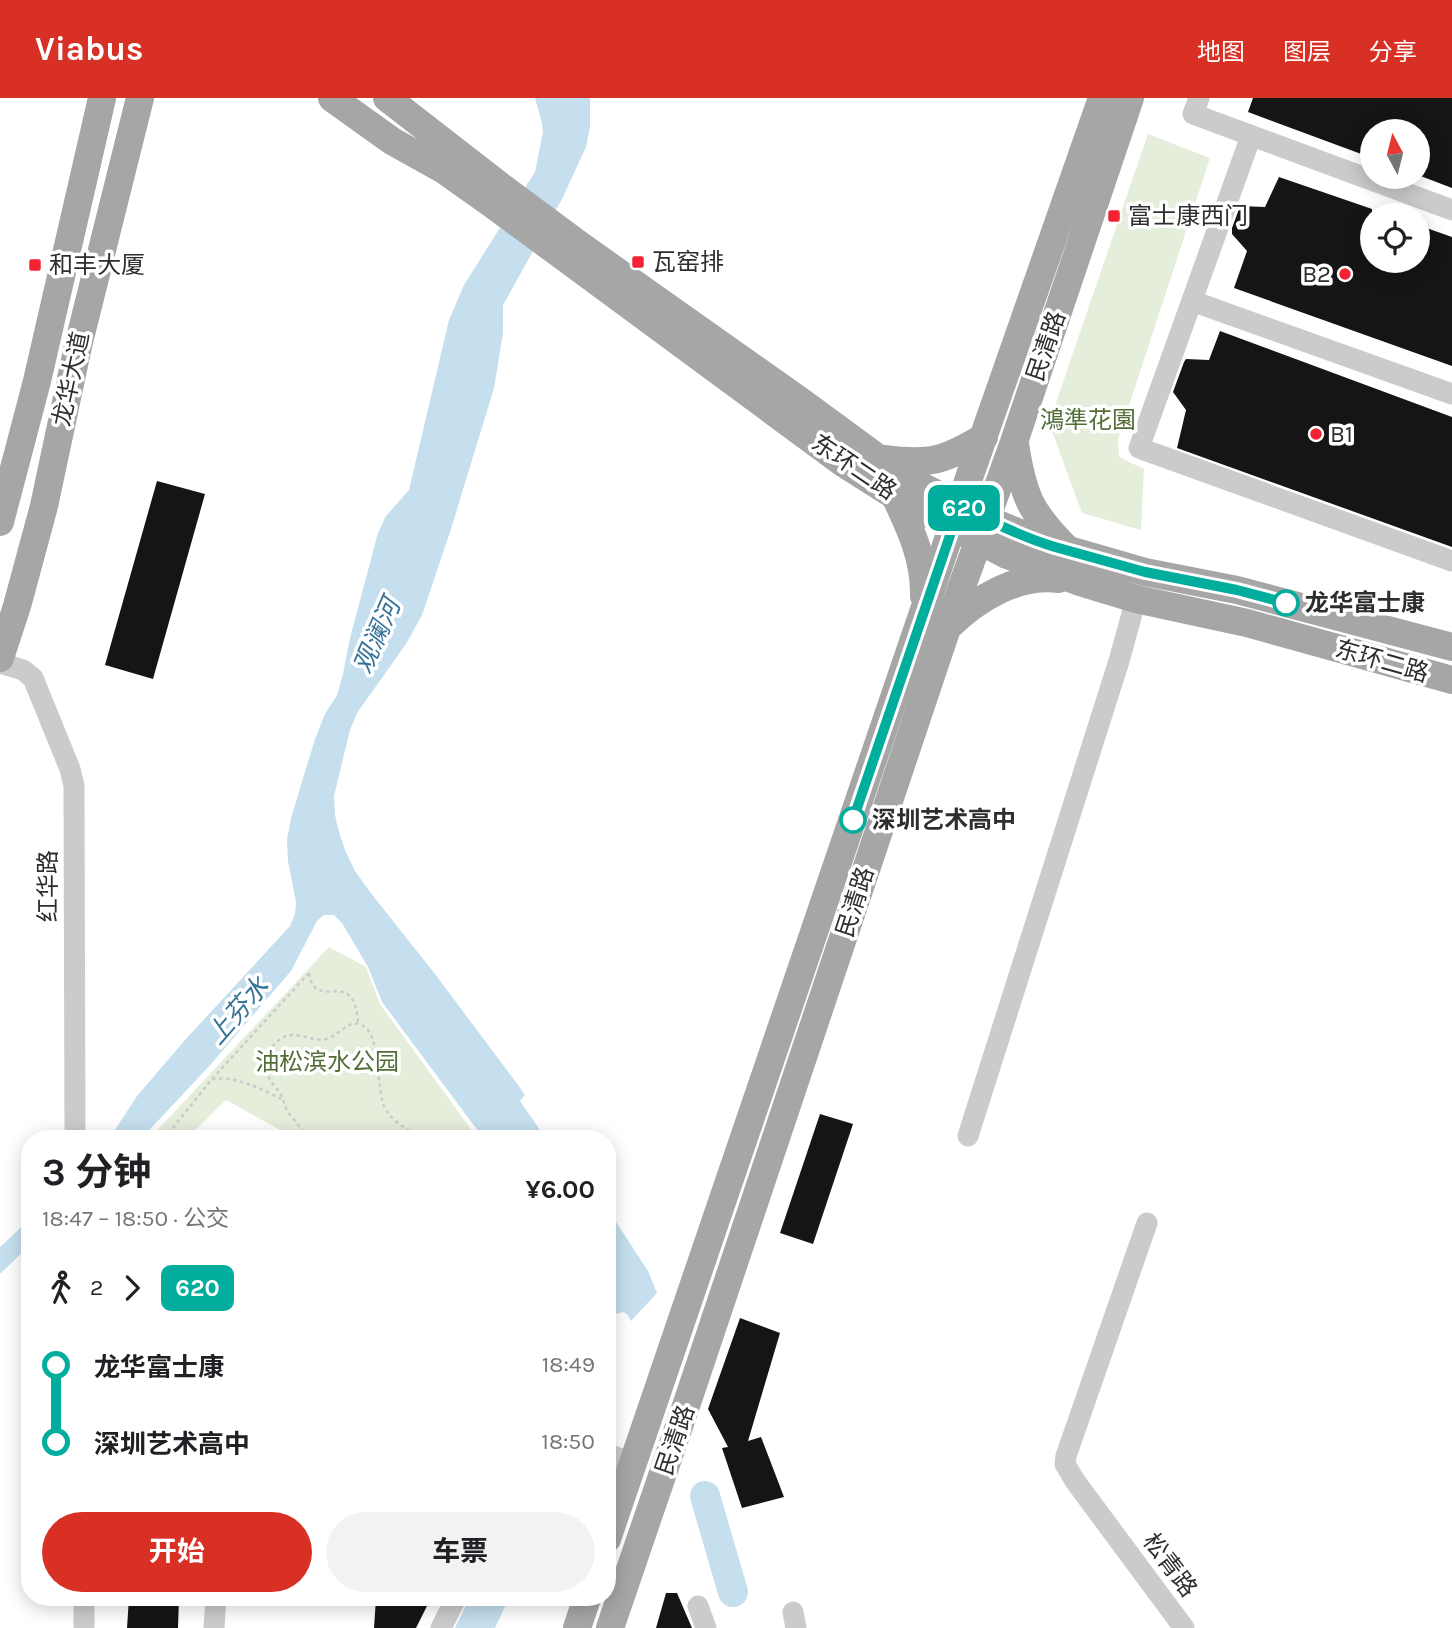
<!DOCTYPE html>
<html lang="zh">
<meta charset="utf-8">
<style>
body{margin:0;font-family:Karla,"Noto Sans SC",sans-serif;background:#f2f2f2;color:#202124;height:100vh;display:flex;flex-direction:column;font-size:26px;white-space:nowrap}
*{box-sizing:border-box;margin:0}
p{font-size:23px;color:#757577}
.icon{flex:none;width:38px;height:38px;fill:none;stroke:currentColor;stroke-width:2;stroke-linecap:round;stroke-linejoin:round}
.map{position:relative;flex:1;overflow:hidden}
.panel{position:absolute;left:21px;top:1032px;width:595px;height:476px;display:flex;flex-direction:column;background:#fff;border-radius:28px;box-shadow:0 4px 18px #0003}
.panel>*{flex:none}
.badge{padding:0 14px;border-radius:10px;font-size:24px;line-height:46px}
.needle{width:46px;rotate:353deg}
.buttons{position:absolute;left:1360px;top:21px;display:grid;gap:14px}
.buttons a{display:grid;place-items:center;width:70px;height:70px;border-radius:50%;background:#fff;box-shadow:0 4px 18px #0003;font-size:35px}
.map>.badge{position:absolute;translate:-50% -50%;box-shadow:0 0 0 4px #fff}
.legs{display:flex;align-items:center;gap:10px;height:77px;padding:0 21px;font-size:23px}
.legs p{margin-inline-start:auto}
.summary{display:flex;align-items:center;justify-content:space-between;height:119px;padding:0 21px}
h1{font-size:38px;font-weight:700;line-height:52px}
.cta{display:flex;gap:14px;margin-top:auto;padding:14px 21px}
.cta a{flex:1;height:80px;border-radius:42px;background:#d93025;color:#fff;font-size:28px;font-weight:700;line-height:80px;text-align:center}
.cta a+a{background:#f2f2f2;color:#202124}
ul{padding:0 21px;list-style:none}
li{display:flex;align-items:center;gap:24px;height:77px;font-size:26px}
li i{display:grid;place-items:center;width:10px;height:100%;margin:0 9px;background:currentColor}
li i::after{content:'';width:18px;height:18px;margin:-9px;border:5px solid;border-radius:50%;background:#fff}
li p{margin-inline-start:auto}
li:first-child i{background:linear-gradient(#0000 50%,currentColor 0)}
li:last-child i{background:linear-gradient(currentColor 50%,#0000 0)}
header{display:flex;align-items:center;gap:42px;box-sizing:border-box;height:98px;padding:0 35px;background:#d93025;color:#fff}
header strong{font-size:33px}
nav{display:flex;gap:38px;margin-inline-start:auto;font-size:24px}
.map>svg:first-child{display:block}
.green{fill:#e5eddb}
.water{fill:#c5dfee}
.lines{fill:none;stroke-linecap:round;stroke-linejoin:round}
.river{stroke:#c5dfee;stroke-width:30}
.building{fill:#151515}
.path{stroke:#cbcbcb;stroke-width:2.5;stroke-dasharray:3.5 3.5;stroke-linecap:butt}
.minor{stroke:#cbcbcb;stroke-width:21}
.major{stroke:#a6a6a6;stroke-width:28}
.line-1-casing{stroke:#fff;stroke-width:16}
.line-1{stroke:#01ad9c;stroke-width:10}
.poi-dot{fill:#f32235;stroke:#fff;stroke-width:2.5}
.stop-1-dot{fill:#fff;stroke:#01ad9c;stroke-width:3.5}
.labels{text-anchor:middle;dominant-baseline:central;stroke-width:7;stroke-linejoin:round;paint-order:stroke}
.poi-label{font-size:24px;fill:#2e2e2e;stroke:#fff;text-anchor:start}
.street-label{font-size:24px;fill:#2e2e2e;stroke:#fff}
.park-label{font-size:24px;fill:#526e38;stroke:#fff}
.stop-label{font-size:24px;font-weight:bold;fill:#2e2e2e;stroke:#fff;text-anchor:start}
.water-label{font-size:26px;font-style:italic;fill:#357397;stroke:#fff}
</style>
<header>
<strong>Viabus</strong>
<nav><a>地图</a><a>图层</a><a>分享</a></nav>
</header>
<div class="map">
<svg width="1452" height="1530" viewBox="0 0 1452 1530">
<rect width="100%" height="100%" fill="#fff"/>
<!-- green -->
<path class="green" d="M 1148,36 L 1210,60 L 1118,341 L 1119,359 L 1144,371 L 1141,432 L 1082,415 L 1049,325 Z
M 329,849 L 366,869 L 380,906 L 478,1041 L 296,1041 L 226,1002 L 186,1041 L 149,1041 Z"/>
<!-- water -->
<path class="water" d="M 535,0 L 590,0 L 590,29 L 586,49 L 562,101 L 503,207 L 503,235 L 494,290 L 451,431 L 422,517 L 406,546 L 357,615 L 350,632 L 334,698 L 335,717 L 339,734 L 345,752 L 355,773 L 370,794 L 435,876 L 518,987 L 525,997 L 520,1003 L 542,1035 L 557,1036 L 561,1041 L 484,1041 L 382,904 L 368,869 L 342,825 L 334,817 L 324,817 L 317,823 L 291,873 L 212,965 L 141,1041 L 109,1041 L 137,998 L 185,942 L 290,828 L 295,816 L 296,804 L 288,763 L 287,742 L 291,720 L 315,641 L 325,616 L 337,597 L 343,576 L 350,540 L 378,435 L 386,418 L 409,392 L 449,222 L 464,187 L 535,74 L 543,34 L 542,25 Z
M 607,1110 L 648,1173 L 657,1195 L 631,1223 L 627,1216 L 623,1214 L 613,1217 L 607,1226 Z
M 30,1121 L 30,1147 L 0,1176 L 0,1149 Z
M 474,1500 L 509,1500 L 495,1530 L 455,1530 L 466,1507 L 472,1504 Z"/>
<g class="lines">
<!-- river -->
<path class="river" d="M 705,1398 L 733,1494"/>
</g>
<!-- building -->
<path class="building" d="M 1253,0 L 1452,0 L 1452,90 L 1418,77 L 1418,33 L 1372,33 L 1372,60 L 1248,14 Z
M 1279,79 L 1372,111 L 1372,163 L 1418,163 L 1418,127 L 1452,139 L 1452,268 L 1234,190 L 1247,153 L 1232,136 L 1232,130 L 1239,111 L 1241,108 L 1265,109 Z
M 1220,233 L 1452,319 L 1452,449 L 1177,350 L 1186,312 L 1173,294 L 1184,264 L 1186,261 L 1209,262 Z
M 157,383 L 205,396 L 153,581 L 105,567 Z
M 820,1016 L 853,1026 L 813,1146 L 780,1135 Z
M 740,1220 L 780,1235 L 748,1343 L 761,1339 L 784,1399 L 742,1410 L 722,1350 L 728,1349 L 708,1311 Z
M 666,1495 L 677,1495 L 692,1530 L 656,1530 Z
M 129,1500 L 179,1500 L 178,1530 L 127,1530 Z
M 376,1500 L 431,1500 L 416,1530 L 374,1530 Z"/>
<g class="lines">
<!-- path -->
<path class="path" d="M 309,875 C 316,917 355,865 358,926
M 212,981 C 236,978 260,990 281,1001
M 164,1041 L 212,981 L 309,875
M 316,1041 C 300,1033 303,1033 293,1020 C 289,1015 290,1018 287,1012 C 284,1007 284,1002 281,997 C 278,991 272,986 269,980 C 262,967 268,950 279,942 C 294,930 310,944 326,941 C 338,938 347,923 359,926 C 383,932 375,992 385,1010 C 392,1024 409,1032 421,1041"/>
<!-- minor -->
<path class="minor" d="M 1199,0 L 1193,16 L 1452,112
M 1251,38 L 1139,350 L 1452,463
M 1192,203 L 1452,296
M 0,565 L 23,572 L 33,580 L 70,671 L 74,688 L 75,1041
M 968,1038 L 1119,563 L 1136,501
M 1147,1125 L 1066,1358 L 1065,1366 L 1075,1383 L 1184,1530
M 607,1356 L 633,1365
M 698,1508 L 706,1530
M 793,1514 L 796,1530
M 84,1530 L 84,1500
M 214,1530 L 216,1500
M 441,1530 L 456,1500"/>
<!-- major -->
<path class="major" d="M 332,0 L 392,43 L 444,72 L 492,106 L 843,365 L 895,398 L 1007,457 L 1077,483 L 1136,501 L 1247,525 L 1452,582
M 387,0 L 503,90 L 581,148 L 803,305 L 878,360 L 925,390 L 986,421 L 1041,444 L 1145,474 L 1237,492 L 1452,549
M 1015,346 C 1023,398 1030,414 1067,451
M 884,361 C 930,367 944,363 984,339
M 895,398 C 910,430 925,461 924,498
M 0,424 L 37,283 L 102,0
M 949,528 C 978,500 1017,476 1059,481
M 0,560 L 17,508 L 44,408 L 78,248 L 140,0
M 607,1441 L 970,377 L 1102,0
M 577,1530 L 587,1500
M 610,1530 L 688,1302 L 947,530 L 1014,344 L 1130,0"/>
</g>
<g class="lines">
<!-- line-1 casing -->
<g class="line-1-casing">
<path id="line-1" d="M 853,722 L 960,408 C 990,423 1022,439 1055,449 L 1145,474 L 1237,492 L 1286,505"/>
</g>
<!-- line-1 -->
<use href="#line-1" class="line-1"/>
</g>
<!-- markers -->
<g class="poi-dot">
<rect x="1107" y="111" width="14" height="14" rx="3.5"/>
<rect x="631" y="157" width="14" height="14" rx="3.5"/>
<rect x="28" y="160" width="14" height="14" rx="3.5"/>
<circle cx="1345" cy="176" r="7"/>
<circle cx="1316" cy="336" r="7"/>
</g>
<g class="stop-1-dot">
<circle cx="1286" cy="505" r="12"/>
<circle cx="853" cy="722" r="12"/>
</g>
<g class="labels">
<!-- poi labels -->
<g class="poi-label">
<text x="1128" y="118">富士康西门</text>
<text x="652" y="164">瓦窑排</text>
<text x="49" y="167">和丰大厦</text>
<text x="1331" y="176" text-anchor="end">B2</text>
<text x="1330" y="336">B1</text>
</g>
<!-- street labels -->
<g class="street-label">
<text transform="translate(1046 248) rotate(-71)">民清路</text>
<text transform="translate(71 281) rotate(-78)">龙华大道</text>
<text transform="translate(854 369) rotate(34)">东环二路</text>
<text transform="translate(1382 563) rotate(16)">东环二路</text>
<text transform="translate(48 788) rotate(-90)">红华路</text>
<text transform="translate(855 804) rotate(-72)">民清路</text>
<text transform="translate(675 1342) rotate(-71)">民清路</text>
<text transform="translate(1170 1467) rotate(53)">松青路</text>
</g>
<!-- park labels -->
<g class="park-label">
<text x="1088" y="322">鴻準花園</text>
<text x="327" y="964">油松滨水公园</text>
</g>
<!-- stop labels -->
<g class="stop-label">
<text x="1305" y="505">龙华富士康</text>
<text x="872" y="722">深圳艺术高中</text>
</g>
<!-- water labels -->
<g class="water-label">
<text transform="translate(377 538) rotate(-66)">观澜河</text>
<text transform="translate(238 913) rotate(-49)">上芬水</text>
</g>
</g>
</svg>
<div class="buttons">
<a><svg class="needle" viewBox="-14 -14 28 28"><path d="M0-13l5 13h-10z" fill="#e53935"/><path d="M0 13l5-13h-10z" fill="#757577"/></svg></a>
<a><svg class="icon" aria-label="locate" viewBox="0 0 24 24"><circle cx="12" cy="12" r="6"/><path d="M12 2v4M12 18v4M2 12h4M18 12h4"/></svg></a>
</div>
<b class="badge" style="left:964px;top:410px;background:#01ad9c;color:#fff">620</b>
<section class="panel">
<div class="summary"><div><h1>3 分钟</h1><p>18:47 – 18:50 · 公交</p></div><b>¥6.00</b></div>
<div class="legs"><svg class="icon" aria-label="walk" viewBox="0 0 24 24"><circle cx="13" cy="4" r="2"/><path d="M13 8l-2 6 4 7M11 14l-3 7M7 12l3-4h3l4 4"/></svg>2<svg class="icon" aria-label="forward" viewBox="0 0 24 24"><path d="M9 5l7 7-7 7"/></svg><b class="badge" style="background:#01ad9c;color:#fff">620</b></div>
<ul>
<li><i style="color:#01ad9c"></i><b>龙华富士康</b><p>18:49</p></li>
<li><i style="color:#01ad9c"></i><b>深圳艺术高中</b><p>18:50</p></li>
</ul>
<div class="cta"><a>开始</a><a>车票</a></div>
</section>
</div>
